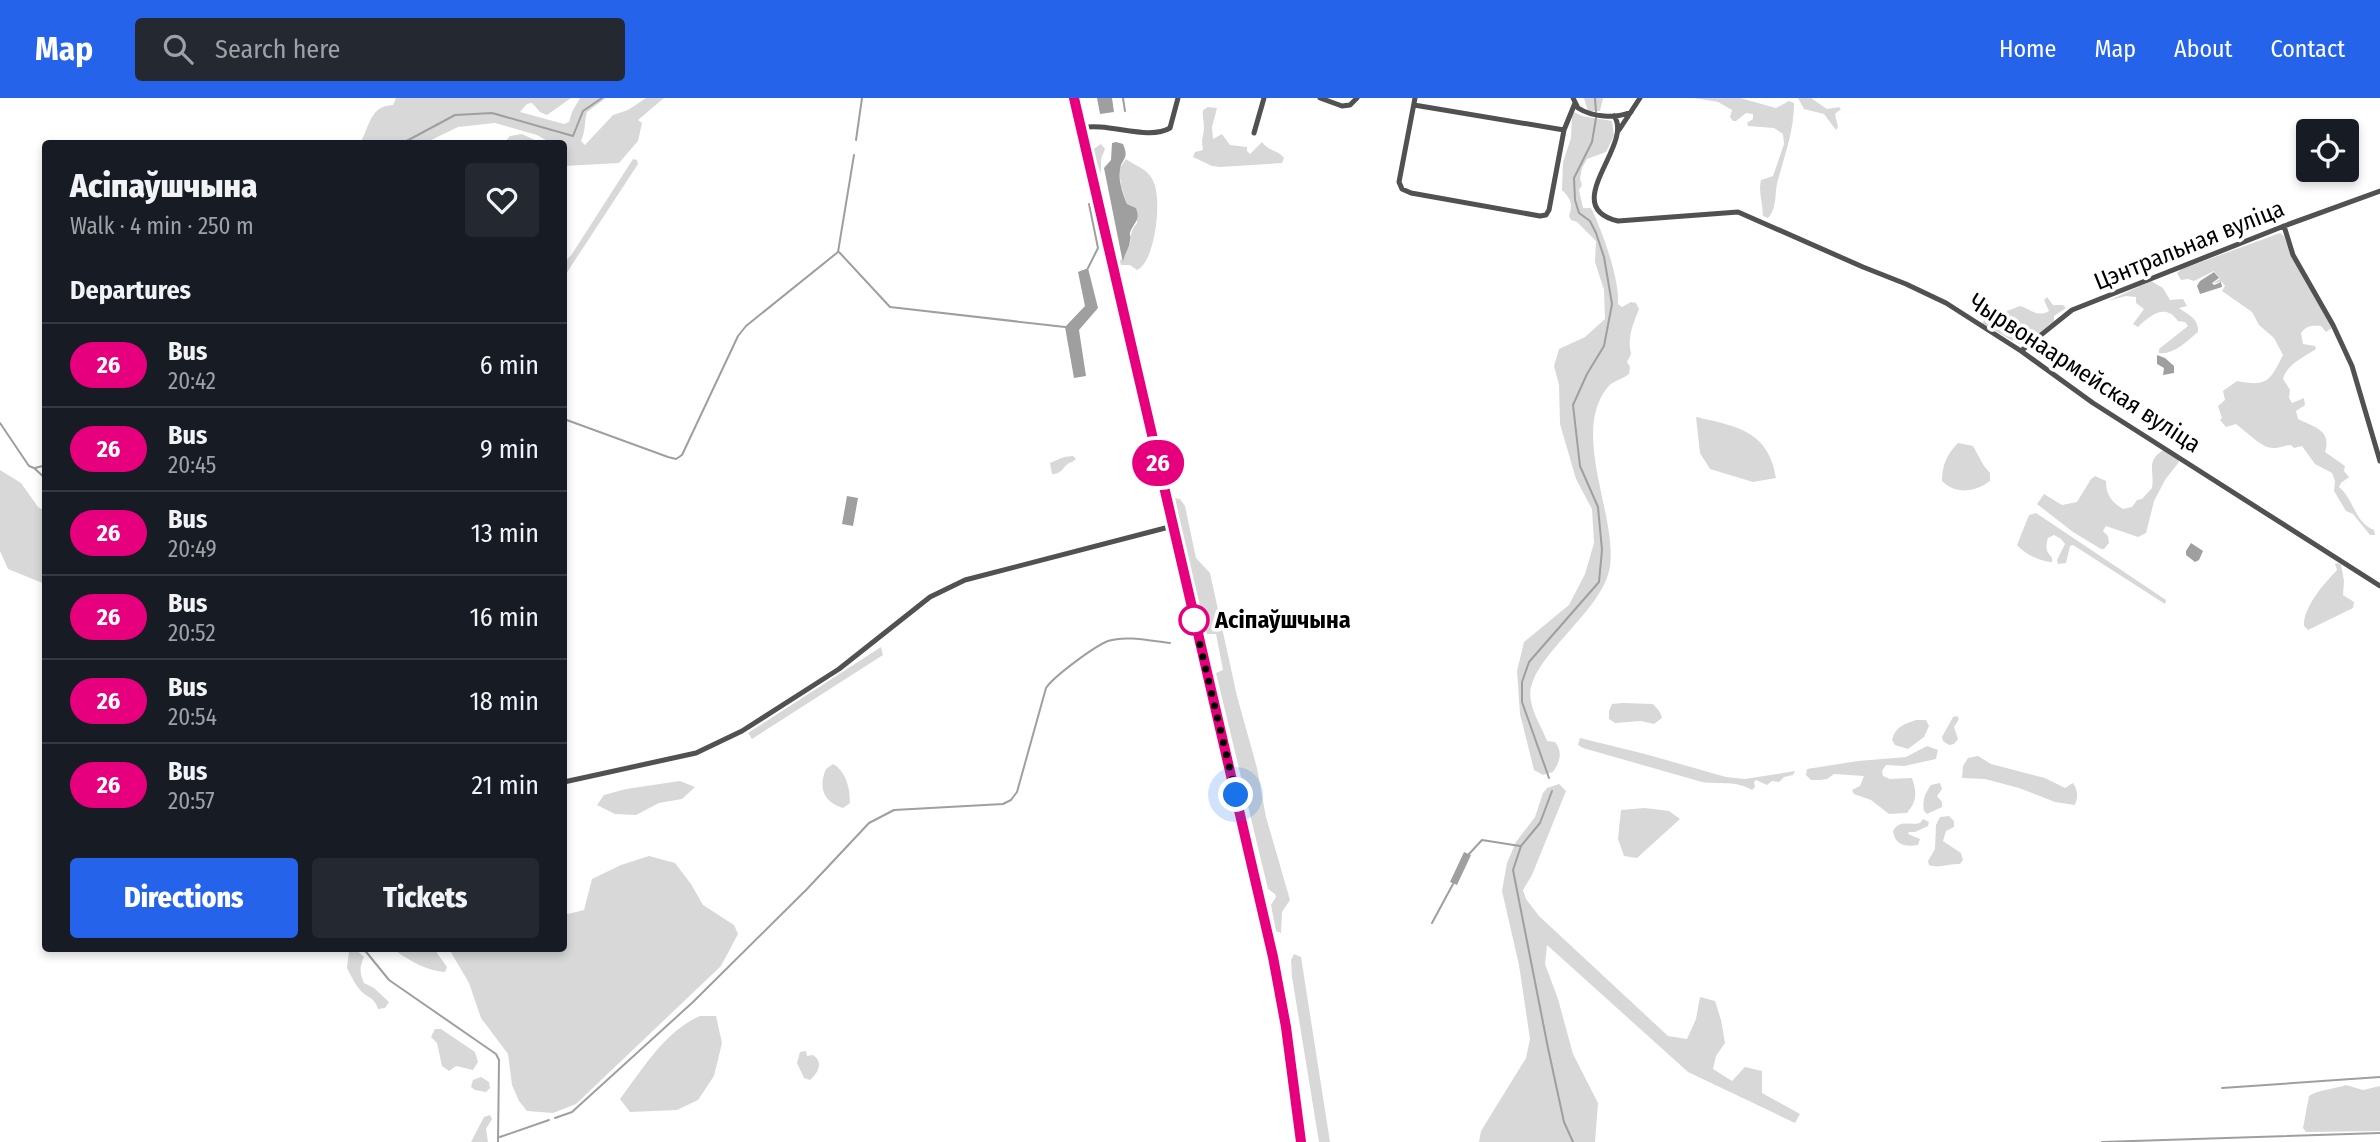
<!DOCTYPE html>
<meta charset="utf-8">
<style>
body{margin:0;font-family:"Fira Sans Condensed",sans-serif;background:#242831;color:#f1f3f6;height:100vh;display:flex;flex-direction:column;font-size:26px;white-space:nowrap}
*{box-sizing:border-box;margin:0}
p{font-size:23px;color:#9ea1a6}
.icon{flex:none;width:38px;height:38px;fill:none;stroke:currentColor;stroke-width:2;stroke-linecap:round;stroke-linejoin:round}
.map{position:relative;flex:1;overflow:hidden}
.details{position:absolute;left:42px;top:42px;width:525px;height:812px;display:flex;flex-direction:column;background:#171b24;border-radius:7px;box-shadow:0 4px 10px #0003}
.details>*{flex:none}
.badge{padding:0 14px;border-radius:23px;font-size:24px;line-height:46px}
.fabs{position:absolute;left:2296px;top:21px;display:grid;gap:14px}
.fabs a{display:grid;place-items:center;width:63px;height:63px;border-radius:7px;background:#171b24;box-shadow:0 4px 10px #0003;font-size:35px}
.you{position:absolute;width:35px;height:35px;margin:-18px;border:5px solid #fff;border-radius:50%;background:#1a73e8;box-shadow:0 0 0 10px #1a73e833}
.map>.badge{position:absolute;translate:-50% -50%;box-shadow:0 0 0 4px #fff}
h2{padding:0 28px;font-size:26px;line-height:63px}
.round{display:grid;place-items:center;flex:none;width:74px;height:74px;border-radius:7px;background:#242831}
.overview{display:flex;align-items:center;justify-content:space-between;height:119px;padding:0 28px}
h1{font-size:33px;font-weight:800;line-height:52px}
.action{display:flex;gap:14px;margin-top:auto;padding:14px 28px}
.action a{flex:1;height:80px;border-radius:7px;background:#2563eb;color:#fff;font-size:28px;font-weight:800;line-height:80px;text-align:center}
.action a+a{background:#242831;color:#f1f3f6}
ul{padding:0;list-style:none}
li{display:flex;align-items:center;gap:21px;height:84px;padding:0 28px;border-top:2px solid #363941}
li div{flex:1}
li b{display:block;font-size:26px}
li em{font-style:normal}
li .badge{min-width:77px;font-weight:700;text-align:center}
header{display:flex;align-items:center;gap:42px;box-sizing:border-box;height:98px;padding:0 35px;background:#2563eb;color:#fff}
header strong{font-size:33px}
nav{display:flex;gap:38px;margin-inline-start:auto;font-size:24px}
.search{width:490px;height:63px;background:#242831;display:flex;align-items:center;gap:18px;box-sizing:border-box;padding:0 24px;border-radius:7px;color:#9ea1a6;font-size:26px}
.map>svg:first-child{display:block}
.green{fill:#d8d8d8}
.water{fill:#9f9f9f}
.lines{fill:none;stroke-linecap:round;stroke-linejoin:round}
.stream{stroke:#9f9f9f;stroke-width:2}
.primary-casing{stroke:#dbdbdb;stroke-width:10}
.minor{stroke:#515151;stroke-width:5}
.primary{stroke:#000;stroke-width:8}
.line-casing{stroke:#fff;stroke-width:16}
.line{stroke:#e6007e;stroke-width:10}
.walk{stroke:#000;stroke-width:7;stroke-dasharray:0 12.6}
.stop-dot{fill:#fff;stroke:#e6007e;stroke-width:3.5}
.labels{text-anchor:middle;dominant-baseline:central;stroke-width:7;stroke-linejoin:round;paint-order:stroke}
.street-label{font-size:24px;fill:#000;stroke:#fff}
.stop-label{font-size:24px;font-weight:bold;fill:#000;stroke:#fff;text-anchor:start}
</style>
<header>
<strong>Map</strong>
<div class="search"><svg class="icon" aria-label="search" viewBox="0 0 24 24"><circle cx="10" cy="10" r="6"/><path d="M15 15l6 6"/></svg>Search here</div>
<nav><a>Home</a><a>Map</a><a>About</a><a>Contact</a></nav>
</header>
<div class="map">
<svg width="2380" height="1044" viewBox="0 0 2380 1044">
<rect width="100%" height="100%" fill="#fff"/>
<!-- green -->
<path class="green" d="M 396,0 L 571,0 L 547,17 L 540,14 L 532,5 L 527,6 L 520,14 L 564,26 L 569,24 L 572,14 L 580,0 L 606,0 L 587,14 C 584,25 586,32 581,43 L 585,47 L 613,17 L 628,12 L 646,0 L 664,0 L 638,22 L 642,25 L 638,43 L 619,65 L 564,68 L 564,46 L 551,45 L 537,37 L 495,25 L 458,29 L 425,45 L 360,45 C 370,29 369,8 393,7 Z
M 1584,0 L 1603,0 L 1600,13 L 1588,13 Z
M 1694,0 L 1740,0 L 1776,10 L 1789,3 L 1794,5 C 1794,33 1785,56 1778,82 C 1774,95 1778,109 1768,120 L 1763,118 C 1763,106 1758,94 1761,82 L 1773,78 L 1784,46 L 1783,36 L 1774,30 L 1748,28 L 1747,25 L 1753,21 L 1753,16 L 1746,15 L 1736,23 L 1733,23 L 1730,19 L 1732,12 L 1718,4 Z
M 1798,0 L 1811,0 L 1827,11 L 1839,9 L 1841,11 L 1835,16 L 1838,29 L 1836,32 L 1824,16 L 1804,11 Z
M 1208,9 L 1217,10 L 1212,29 L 1213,41 L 1222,36 L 1230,47 L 1247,49 L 1247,53 L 1250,56 L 1262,44 C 1269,54 1277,51 1284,60 L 1282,65 L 1220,69 L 1212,68 L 1193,59 L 1195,54 L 1203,52 C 1201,39 1203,42 1204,30 C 1204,23 1202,18 1203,12 Z
M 1574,14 L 1582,18 L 1612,23 L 1614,38 L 1606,54 L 1587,61 L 1582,70 L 1580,81 L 1582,87 L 1579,92 L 1583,110 L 1591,110 C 1602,132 1620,182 1618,206 L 1622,209 L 1631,204 L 1636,205 L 1639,211 C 1633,226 1627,240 1631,256 L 1627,264 L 1630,269 L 1629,276 C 1622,282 1613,282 1607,290 C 1571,336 1617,417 1610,468 C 1604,515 1522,563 1531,603 C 1533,616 1542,630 1547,643 L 1555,644 C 1563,654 1560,664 1553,674 L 1543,677 L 1534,672 L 1520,616 L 1517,573 L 1524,544 L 1569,507 L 1585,476 L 1594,445 L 1592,411 L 1576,381 L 1560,326 L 1559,287 L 1554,268 L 1559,251 L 1585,239 L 1605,221 L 1604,192 L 1595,164 L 1596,143 L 1577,124 L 1571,122 L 1569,118 C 1573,106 1571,101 1562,92 L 1563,64 L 1571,40 L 1572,17 Z
M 522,36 L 541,45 L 504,45 L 510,38 Z
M 1101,46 L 1105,51 L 1101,61 L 1101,76 L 1092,52 Z
M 633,61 L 637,62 L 638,66 L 564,179 L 564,165 L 572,156 Z
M 1126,61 C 1137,69 1149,71 1154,85 C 1162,104 1155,164 1137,172 L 1130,167 L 1119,167 L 1118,164 L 1122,161 L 1123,165 C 1124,157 1126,154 1129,147 C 1134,137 1127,138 1137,125 L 1136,110 L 1127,106 L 1121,88 L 1119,71 Z
M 2280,135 L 2284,138 L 2291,158 L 2332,230 L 2326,234 L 2321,228 C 2312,227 2306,228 2301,235 L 2303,246 L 2315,248 L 2316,251 C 2304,259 2287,266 2283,281 L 2290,292 L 2289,300 L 2292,305 L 2304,300 L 2305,307 L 2296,313 L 2298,321 C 2314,329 2332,332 2325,354 L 2345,368 L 2344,373 L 2349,379 L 2341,385 L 2339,389 C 2354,401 2354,424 2374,432 L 2375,437 L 2370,437 L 2353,416 L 2346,413 L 2334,393 L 2335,383 L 2332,375 L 2315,366 L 2302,348 L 2294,350 L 2291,347 C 2285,347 2280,350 2274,350 C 2262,351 2246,333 2236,326 L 2226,329 L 2220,322 L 2222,320 L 2218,308 L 2225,302 L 2223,293 L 2237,283 C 2267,289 2270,283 2283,257 L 2274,240 L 2259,227 L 2252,214 L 2222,193 L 2225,188 L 2222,184 L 2213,185 L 2220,181 L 2214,173 L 2194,183 L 2188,181 L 2181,182 L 2177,175 L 2182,171 Z
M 2151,183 L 2163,190 L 2170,202 L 2183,201 L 2187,208 L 2179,210 C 2189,217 2199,221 2198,234 C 2187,243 2174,257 2159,255 L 2159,251 L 2188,228 L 2185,224 L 2178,223 C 2165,205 2151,217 2138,229 L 2133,226 L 2144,211 L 2136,205 L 2136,199 L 2126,198 L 2108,203 Z
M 2047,199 L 2053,207 L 2063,207 L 2066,210 L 2054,218 L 2054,223 L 2029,243 L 2019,246 L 1982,226 L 1985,220 L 1993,225 L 2007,227 L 2007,213 L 2020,208 C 2031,211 2037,220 2049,213 L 2044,202 Z
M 1696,319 C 1736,328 1769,333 1776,380 L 1753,384 L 1710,371 L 1700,355 Z
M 1958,345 L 1973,348 L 1984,368 L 1990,375 L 1990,383 C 1975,394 1956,397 1942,383 C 1942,367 1947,356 1958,345 Z
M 2164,352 L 2178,360 L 2179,364 L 2165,382 L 2154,403 L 2146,435 L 2138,439 L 2106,428 L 2103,433 L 2108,438 L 2109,445 L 2104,451 L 2101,451 L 2073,434 L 2037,406 L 2044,396 L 2062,407 L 2077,404 L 2091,381 L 2095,378 L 2106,383 C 2106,396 2111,404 2123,411 L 2132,409 L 2137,402 L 2142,401 L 2152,390 C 2155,374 2145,362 2164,352 Z
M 1073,358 L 1076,361 C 1074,363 1072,364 1069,365 C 1062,370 1062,376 1052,376 L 1050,365 L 1064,359 Z
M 0,372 L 21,385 L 38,409 L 45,413 L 45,486 L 8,471 L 0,453 Z
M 1175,400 L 1180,401 L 1185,408 L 1196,460 L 1210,475 L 1237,598 L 1257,670 L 1266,719 L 1290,802 L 1282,814 L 1281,835 L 1276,833 L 1271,807 L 1276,799 L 1275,796 L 1268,791 L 1216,575 L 1223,572 L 1216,536 L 1207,536 L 1182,436 Z
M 2036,415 L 2166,502 L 2165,506 L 2073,447 L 2070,448 L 2066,465 L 2058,466 L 2057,462 L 2065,446 L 2061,441 L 2054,437 L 2048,440 C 2045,450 2046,453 2052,460 L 2052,464 C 2040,464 2025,456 2017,447 L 2029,417 Z
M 2338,465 L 2341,467 L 2344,483 L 2343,497 L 2354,504 L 2353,510 L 2308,532 L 2304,528 C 2303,509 2324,486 2337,472 L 2335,466 Z
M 881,549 L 883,557 L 752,641 L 748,635 Z
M 1623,605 L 1653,606 L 1660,614 L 1662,620 L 1654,626 L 1641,623 L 1615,625 L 1609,621 L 1609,613 L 1612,606 Z
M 1957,618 L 1959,621 L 1954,629 L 1958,641 L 1954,646 L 1949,647 L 1943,643 L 1942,639 L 1953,619 Z
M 1916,622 L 1926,622 L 1929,628 L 1924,639 L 1908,651 L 1895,647 L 1892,642 C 1895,629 1904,626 1916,622 Z
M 1580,640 L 1645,656 L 1726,679 L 1745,681 L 1795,673 L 1793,677 L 1784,679 L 1779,684 L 1772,683 L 1767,687 L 1756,682 L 1754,684 L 1755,689 L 1752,692 C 1735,682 1721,687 1702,684 L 1583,650 L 1578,647 Z
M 1927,648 L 1938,652 L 1936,661 L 1904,668 L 1886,667 L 1882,673 L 1883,678 L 1890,681 L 1912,680 C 1917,695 1917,703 1907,715 L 1889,716 L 1871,702 L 1854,696 L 1852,692 L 1860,688 L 1864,678 L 1834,676 L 1827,681 L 1820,682 L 1811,682 L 1806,677 L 1807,671 L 1858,663 L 1906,659 Z
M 1978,658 L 1991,666 L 2045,680 L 2065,690 L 2073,685 C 2078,692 2078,699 2075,707 L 2055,704 L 2019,690 L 1985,681 L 1962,680 L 1963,668 L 1968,660 Z
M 833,666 C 846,673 850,690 850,705 L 843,710 C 823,704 818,689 826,671 Z
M 680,683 L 695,689 L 682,701 L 659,705 L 636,717 L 615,716 L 597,707 L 604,697 L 626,691 Z
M 1940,685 L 1942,691 L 1937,698 L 1942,704 L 1942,709 L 1927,716 L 1924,713 C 1922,703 1925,695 1931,687 Z
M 1559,686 L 1566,693 L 1532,777 L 1523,792 L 1526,801 L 1539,818 L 1668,938 L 1687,941 L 1696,921 L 1700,899 L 1715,903 L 1721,922 L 1725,945 L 1716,958 L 1713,971 L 1732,983 L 1745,969 L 1762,973 L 1762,995 L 1800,1016 L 1795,1025 L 1688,974 L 1547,847 L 1545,866 L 1558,901 L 1573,956 L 1598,1005 L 1595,1044 L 1479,1044 L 1481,1033 L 1526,960 L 1530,941 L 1519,867 L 1502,793 L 1507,765 L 1516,744 L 1535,719 L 1543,695 L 1547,690 Z
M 1645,710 L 1669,713 L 1680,721 L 1637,760 L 1624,758 L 1618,741 L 1621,712 Z
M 1949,718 L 1954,723 L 1954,729 L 1946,733 L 1943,743 L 1961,755 L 1963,762 L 1960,766 C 1948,765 1940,771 1929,767 L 1928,763 L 1935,751 L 1936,727 L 1940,719 Z
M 1923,721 L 1929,724 L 1928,728 L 1915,734 L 1909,734 L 1908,736 L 1920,741 L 1918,747 C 1905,749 1895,747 1893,733 C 1900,721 1909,728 1920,725 Z
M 649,758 L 675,765 L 691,786 L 703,807 L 734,827 L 738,836 L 721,868 L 576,1006 L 553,1015 L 527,1013 L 519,1003 L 512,987 L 508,956 L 481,920 L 469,885 L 449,851 L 564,850 L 564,814 L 568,816 L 584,812 L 592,781 L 621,767 Z
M 345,851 L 355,851 L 364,859 C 359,869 360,876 364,885 L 374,890 L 389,904 L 385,910 L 378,911 C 375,901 371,901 363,895 C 357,890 351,878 347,870 L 349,853 Z
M 397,851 L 439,851 L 437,855 L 447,869 L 445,874 C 427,873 410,863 396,853 Z
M 1294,856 L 1301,859 L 1330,1044 L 1319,1044 L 1292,879 L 1291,862 Z
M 700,918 L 716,918 L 722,945 L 714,978 L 698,1002 L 677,1012 L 630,1014 L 620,1001 C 642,972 665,933 700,918 Z
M 435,931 L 441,931 L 475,954 L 478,964 L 473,972 L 456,968 L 449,973 L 442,968 L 437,945 L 431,939 Z
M 806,953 L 807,958 L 813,957 C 824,964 818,975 810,982 L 804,980 L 797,965 L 800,954 Z
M 481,979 L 489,984 L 490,990 L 486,994 L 475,992 L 471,989 L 473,982 Z
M 2346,987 L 2363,992 L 2380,988 L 2380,1033 L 2306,1034 L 2303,1030 L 2309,998 C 2317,992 2334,991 2346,987 Z
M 490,1017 L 492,1021 L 486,1031 L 488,1044 L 471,1044 L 484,1019 Z"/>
<!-- water -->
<path class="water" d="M 1097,0 L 1112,0 L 1114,14 L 1100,16 Z
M 1116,44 L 1123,46 C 1130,62 1121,60 1120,72 C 1118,83 1123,96 1127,106 L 1136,110 C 1140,121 1136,123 1131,132 C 1128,139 1132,135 1130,143 C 1129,151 1124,156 1123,165 L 1104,70 L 1111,62 L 1112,45 Z
M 1088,170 L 1098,210 L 1079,232 L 1086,278 L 1074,280 L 1065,229 L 1085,208 L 1078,174 Z
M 2214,174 L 2219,180 L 2212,185 L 2214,187 L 2221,184 L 2222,189 L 2200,196 L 2197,188 L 2200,183 Z
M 2157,257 L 2165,260 L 2174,268 L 2174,275 L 2163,277 L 2164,270 L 2157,266 Z
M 847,398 L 858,400 L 853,428 L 842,426 Z
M 2191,445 L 2203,453 L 2199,462 L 2195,464 L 2186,457 L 2186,453 Z
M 1464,754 L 1471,757 L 1457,787 L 1450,784 Z"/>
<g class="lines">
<!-- stream -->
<path class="stream" d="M 1123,0 L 1125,13
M 1595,0 L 1596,14
M 856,42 L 862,0
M 401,46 L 455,17 L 492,15 L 573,38 L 583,13 L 602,0
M 839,154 L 890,209 L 1065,229
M 1088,170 L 1098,150 L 1089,106
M 564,321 L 668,359 L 676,361 L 682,357 L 738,238 L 746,228 L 838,154 L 854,57
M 0,325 L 29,368 L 34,370 L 46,381
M 35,370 L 46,367
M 1549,680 L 1522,604 L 1522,584 L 1529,564 L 1599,484 L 1602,452 L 1598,409 L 1580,368 L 1573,307 L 1587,276 L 1604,248 L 1612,206 L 1604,159 L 1596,135 L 1590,123 L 1579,115 L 1575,102 L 1574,80 L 1592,44 L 1596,20
M 1552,693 L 1540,725 L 1521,748 L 1513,772 L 1548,950 L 1564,1024 L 1573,1044
M 1469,756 L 1482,742 L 1520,748
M 1432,825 L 1453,786
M 363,850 L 389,882 L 496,956 L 499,962 L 498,1044
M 2222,990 L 2380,979
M 555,1020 L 572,1014 L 693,904 L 807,791 L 869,725 L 894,712 L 1003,706 L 1011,702 L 1017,694 L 1046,590 C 1054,578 1095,548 1108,543 C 1126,537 1151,543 1170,545
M 500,1039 L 549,1022
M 2102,1044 L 2380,1035"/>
<!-- primary casing -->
<g class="primary-casing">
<path id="primary" d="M 1074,0 L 1273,858 L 1301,1044"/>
</g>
<!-- minor -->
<path class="minor" d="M 1320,0 L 1342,8 L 1350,7 L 1357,0
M 1415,0 L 1399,84 L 1402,91 L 1411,95 L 1540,118 L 1546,117 L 1549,112 L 1564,32
M 1573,0 L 1578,10 C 1592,19 1616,21 1631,14
M 1414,7 L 1564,32 L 1575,5
M 1614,18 C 1635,46 1557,109 1618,123 L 1738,114 L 1863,169 L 1906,186 L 1946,205 L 2021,253 L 2093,305 L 2380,488
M 1081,30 C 1108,24 1148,43 1170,30 L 1178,0
M 1619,32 L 1640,0
M 1254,35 L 1264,0
M 2284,128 L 2293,157 L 2333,227 L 2352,268 L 2380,363
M 2021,253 L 2072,212 L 2284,128 L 2380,93
M 564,684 L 696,655 L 742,633 L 839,571 L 930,499 L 965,482 L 1173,428"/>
<!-- primary -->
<use href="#primary" class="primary"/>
</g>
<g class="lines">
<!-- line casing -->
<g class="line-casing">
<path id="line" d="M 1074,0 L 1273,859 L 1286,929 L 1301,1044"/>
</g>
<!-- line -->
<use href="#line" class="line"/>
<!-- walk -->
<path class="walk" d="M 1194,522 L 1236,697"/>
</g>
<!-- markers -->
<circle class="stop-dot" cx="1194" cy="522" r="14"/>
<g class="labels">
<!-- street labels -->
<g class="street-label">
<text transform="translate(2189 147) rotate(-22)">Цэнтральная вуліца</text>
<text transform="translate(2085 275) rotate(33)">Чырвонаармейская вуліца</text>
</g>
<!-- stop labels -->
<g class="stop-label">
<text x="1215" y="522">Асіпаўшчына</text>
</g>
</g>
</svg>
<div class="fabs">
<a><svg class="icon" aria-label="locate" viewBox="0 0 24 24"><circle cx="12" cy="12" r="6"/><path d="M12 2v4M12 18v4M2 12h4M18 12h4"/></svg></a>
</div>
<div class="you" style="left:1236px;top:697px"></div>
<b class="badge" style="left:1158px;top:365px;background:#e6007e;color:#fff">26</b>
<section class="details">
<div class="overview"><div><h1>Асіпаўшчына</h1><p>Walk · 4 min · 250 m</p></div><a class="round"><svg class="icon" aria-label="heart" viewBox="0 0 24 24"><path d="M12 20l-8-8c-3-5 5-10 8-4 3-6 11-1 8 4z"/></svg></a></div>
<h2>Departures</h2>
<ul>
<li><span class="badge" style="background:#e6007e;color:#fff">26</span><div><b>Bus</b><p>20:42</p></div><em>6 min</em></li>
<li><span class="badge" style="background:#e6007e;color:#fff">26</span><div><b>Bus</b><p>20:45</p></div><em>9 min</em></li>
<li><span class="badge" style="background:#e6007e;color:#fff">26</span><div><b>Bus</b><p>20:49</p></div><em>13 min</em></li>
<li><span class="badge" style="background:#e6007e;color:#fff">26</span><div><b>Bus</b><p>20:52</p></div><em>16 min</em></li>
<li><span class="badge" style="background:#e6007e;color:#fff">26</span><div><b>Bus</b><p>20:54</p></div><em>18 min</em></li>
<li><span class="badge" style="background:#e6007e;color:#fff">26</span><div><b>Bus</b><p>20:57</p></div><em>21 min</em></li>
</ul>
<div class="action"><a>Directions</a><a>Tickets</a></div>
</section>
</div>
